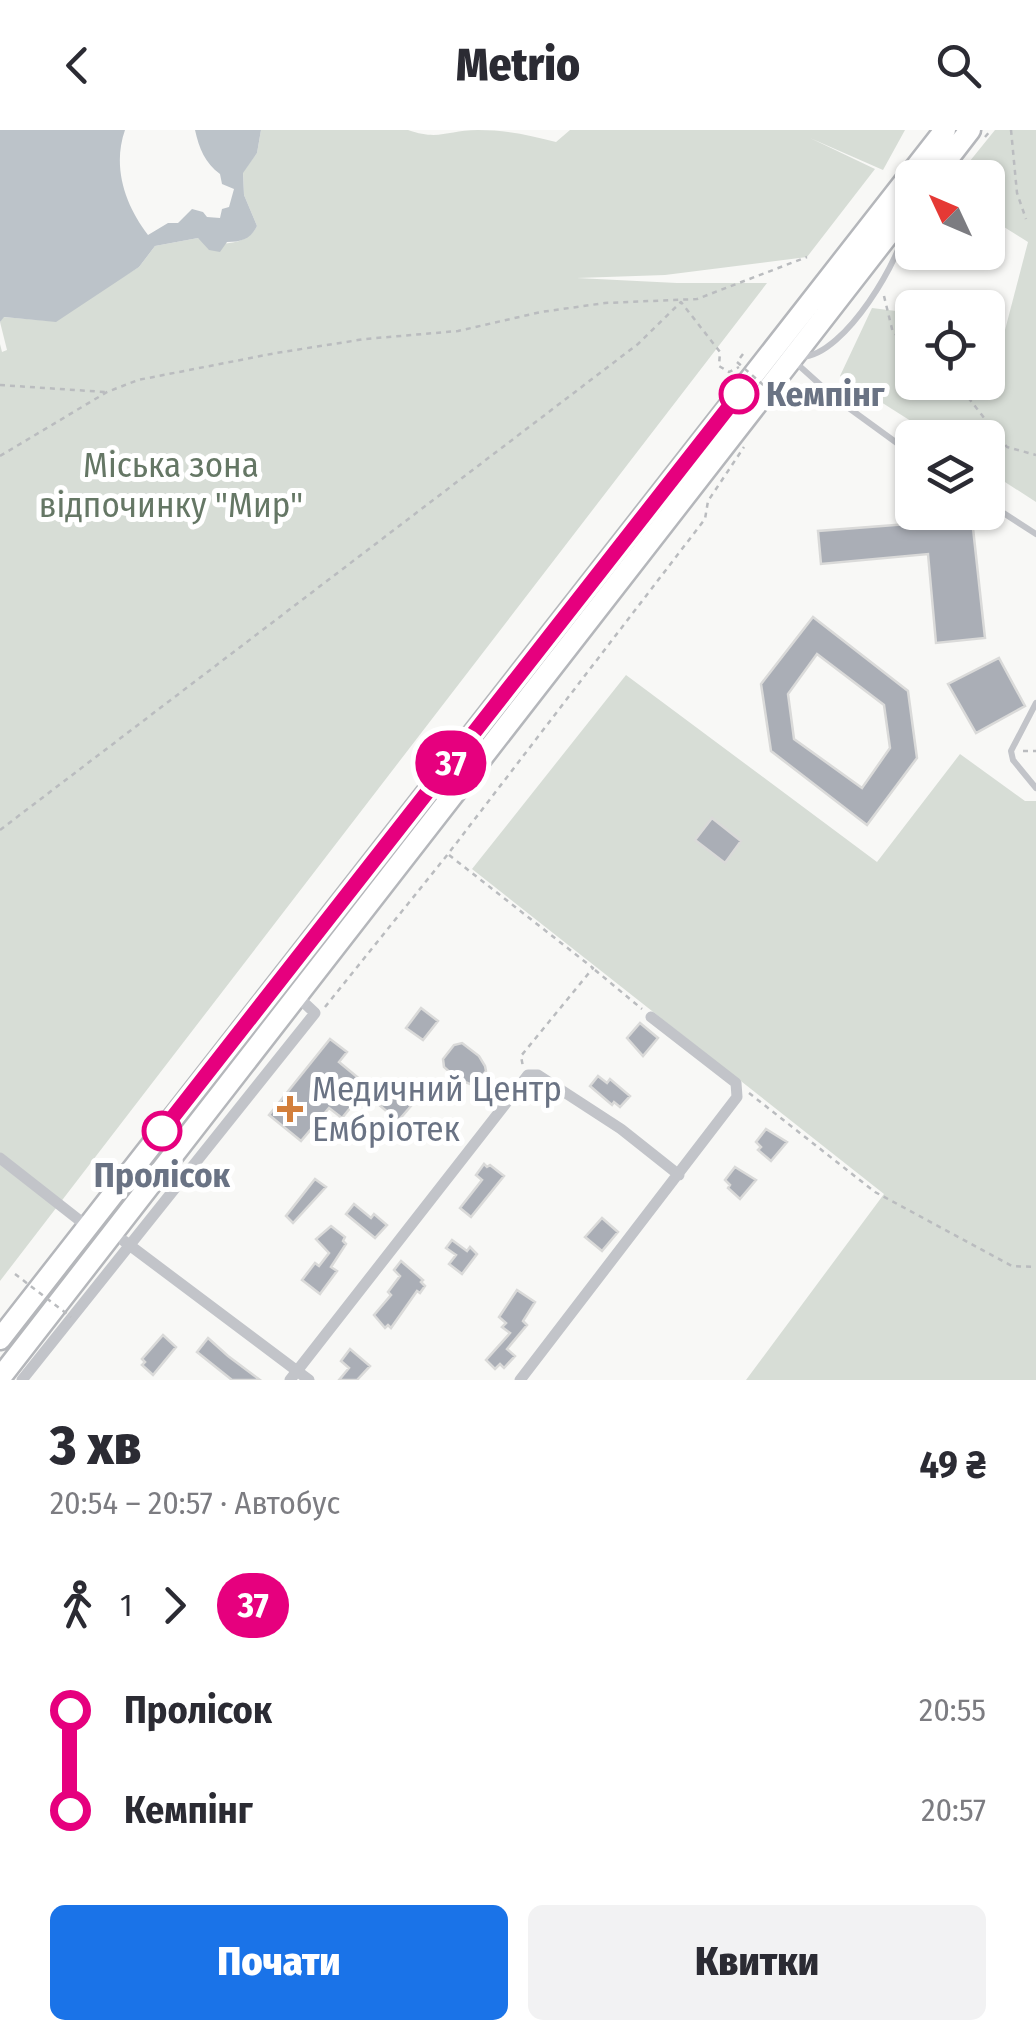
<!DOCTYPE html>
<html lang="uk">
<meta charset="utf-8">
<style>
body{margin:0;font-family:"Fira Sans Condensed",sans-serif;background:#f2f2f3;color:#2b2b33;height:100vh;display:flex;flex-direction:column;font-size:38px;white-space:nowrap}
*{box-sizing:border-box;margin:0}
p{font-size:32px;color:#7c7c81}
.icon{flex:none;width:55px;height:55px;fill:none;stroke:currentColor;stroke-width:2;stroke-linecap:round;stroke-linejoin:round}
.map{position:relative;height:1250px;overflow:hidden}
.sheet{display:flex;flex-direction:column;background:#fff;flex:1}
.sheet>*{flex:none}
.badge{padding:0 20px;border-radius:32px;font-size:35px;line-height:65px}
.needle{width:65px;rotate:314deg}
.controls{position:absolute;left:895px;top:30px;display:grid;gap:20px}
.controls a{display:grid;place-items:center;width:110px;height:110px;border-radius:15px;background:#fff;box-shadow:0 2px 8px #0004;font-size:50px}
.map>.badge{position:absolute;translate:-50% -50%;box-shadow:0 0 0 5px #fff}
.legs{display:flex;align-items:center;gap:15px;height:110px;padding:0 50px;font-size:32px}
.legs p{margin-inline-start:auto}
.head{display:flex;align-items:center;justify-content:space-between;height:170px;padding:0 50px}
h1{font-size:55px;font-weight:800;line-height:75px}
.button{display:flex;gap:20px;margin-top:auto;padding:20px 50px}
.button a{flex:1;height:115px;border-radius:15px;background:#1a73e8;color:#fff;font-size:40px;font-weight:800;line-height:115px;text-align:center}
.button a+a{background:#f2f2f3;color:#2b2b33}
ul{padding:0 50px;list-style:none}
li{display:flex;align-items:center;gap:35px;height:100px;font-size:38px}
li i{display:grid;place-items:center;width:15px;height:100%;margin:0 12px;background:currentColor}
li i::after{content:'';width:25px;height:25px;margin:-12px;border:8px solid;border-radius:50%;background:#fff}
li p{margin-inline-start:auto}
li:first-child i{background:linear-gradient(#0000 50%,currentColor 0)}
li:last-child i{background:linear-gradient(currentColor 50%,#0000 0)}
header{display:flex;justify-content:space-between;align-items:center;height:130px;padding:0 50px;background:#fff;font-size:45px;font-weight:800}
.map>svg:first-child{display:block}
.green{fill:#d7ddd6}
.water{fill:#bcc3c9}
.building{fill:#aaaeb6;stroke:#dadad9;stroke-width:2.5;fill-rule:evenodd}
.lines{fill:none;stroke-linecap:round;stroke-linejoin:round}
.trunk-casing{stroke:#b5b7bb;stroke-width:25}
.path{stroke:#babcbf;stroke-width:2.5;stroke-dasharray:5 5;stroke-linecap:butt}
.service{stroke:#c2c4c9;stroke-width:6}
.minor{stroke:#c2c4c9;stroke-width:11}
.trunk{stroke:#fff;stroke-width:20}
.path-bridge{stroke:#babcbf;stroke-width:2.5;stroke-dasharray:5 5;stroke-linecap:butt}
.line-1-casing{stroke:#fff;stroke-width:22}
.line-1{stroke:#e6007e;stroke-width:15}
.stop-1-dot{fill:#fff;stroke:#e6007e;stroke-width:5}
.poi-dot{fill:#d37f3c;stroke:#fff;stroke-width:4}
.labels{text-anchor:middle;dominant-baseline:central;stroke-width:10;stroke-linejoin:round;paint-order:stroke}
.stop-label{font-size:35px;font-weight:bold;fill:#6a7384;stroke:#fff;text-anchor:start}
.park-label{font-size:35px;fill:#657765;stroke:#fff}
.poi-label{font-size:35px;fill:#6a7384;stroke:#fff;text-anchor:start}
</style>
<header><svg class="icon" aria-label="back" viewBox="0 0 24 24"><path d="M15 5l-7 7 7 7"/></svg>Metrio<svg class="icon" aria-label="search" viewBox="0 0 24 24"><circle cx="10" cy="10" r="6"/><path d="M15 15l6 6"/></svg></header>
<div class="map">
<svg width="1036" height="1250" viewBox="0 0 1036 1250">
<rect width="100%" height="100%" fill="#f8f8f6"/>
<!-- green -->
<path class="green" d="M 261,0 L 408,0 C 439,11 448,0 478,0 C 506,0 529,5 556,12 L 570,0 L 905,0 L 883,40 L 810,8 L 875,39 L 807,127 L 665,145 L 577,148 L 677,153 L 767,153 L 0,1151 L 0,214 L 2,222 L 7,220 L 0,192 L 3,187 L 51,191 L 139,137 L 155,116 L 198,108 C 216,117 248,116 257,96 L 244,65 L 243,42 L 257,23 Z
M 995,0 L 1036,0 L 1036,372 L 988,341 L 988,308 L 936,307 L 840,246 L 872,178 L 912,183 L 912,252 L 988,252 L 988,197 L 1005,200 L 1028,112 L 988,87 L 988,48 L 957,47 Z
M 626,545 L 877,732 L 960,624 L 1025,671 L 1036,671 L 1036,1250 L 746,1250 L 884,1064 L 472,739 Z"/>
<!-- water -->
<path class="water" d="M 0,0 L 125,0 C 112,37 125,75 148,105 L 168,93 L 178,93 L 192,79 L 203,82 L 207,87 L 220,88 L 222,79 L 229,77 L 234,59 L 222,54 L 220,44 C 205,33 199,18 195,0 L 261,0 L 257,23 L 243,43 L 244,65 L 257,96 C 251,109 241,112 227,112 L 220,122 L 209,120 L 198,108 L 155,116 L 139,137 L 56,192 L 4,187 L 0,192 Z"/>
<!-- building -->
<path class="building" d="M 972,389 L 985,508 L 936,513 L 928,424 L 821,434 L 818,401 Z
M 813,487 L 908,561 L 917,628 L 867,695 L 771,621 L 761,554 ZM 817,524 L 884,575 L 890,618 L 862,658 L 794,609 L 788,564 Z
M 999,528 L 1025,576 L 976,603 L 948,554 Z
M 712,688 L 741,711 L 725,733 L 695,710 Z
M 421,878 L 438,891 L 423,910 L 406,898 Z
M 640,893 L 658,908 L 643,926 L 627,908 Z
M 330,909 L 347,922 L 339,932 L 368,956 L 342,988 L 329,978 L 301,1011 L 269,985 Z
M 462,913 L 479,926 L 485,936 L 486,941 L 477,952 L 470,954 L 457,949 L 444,937 L 443,929 L 454,915 Z
M 598,946 L 607,953 L 610,949 L 630,966 L 620,977 L 614,972 L 612,975 L 590,956 Z
M 390,958 L 411,976 L 398,991 L 377,973 Z
M 766,999 L 787,1012 L 771,1031 L 758,1020 L 761,1017 L 756,1012 Z
M 484,1034 L 487,1037 L 490,1035 L 504,1046 L 471,1087 L 460,1078 L 482,1050 L 476,1045 Z
M 735,1037 L 756,1050 L 740,1069 L 728,1058 L 730,1055 L 725,1050 Z
M 315,1049 L 326,1057 L 293,1093 L 286,1086 Z
M 354,1074 L 371,1088 L 374,1084 L 387,1095 L 375,1108 L 346,1084 Z
M 602,1088 L 618,1102 L 602,1121 L 585,1107 Z
M 331,1096 L 345,1107 L 343,1111 L 346,1114 L 331,1137 L 337,1141 L 320,1164 L 302,1150 L 315,1133 L 319,1136 L 329,1123 L 316,1109 Z
M 452,1110 L 467,1121 L 470,1117 L 477,1124 L 462,1144 L 449,1134 L 456,1125 L 446,1118 Z
M 401,1131 L 423,1150 L 421,1152 L 425,1156 L 420,1163 L 417,1161 L 391,1198 L 388,1195 L 385,1198 L 374,1185 L 391,1165 L 388,1162 L 400,1146 L 394,1140 Z
M 517,1160 L 535,1172 L 523,1191 L 527,1195 L 507,1219 L 515,1226 L 504,1238 L 500,1234 L 495,1239 L 486,1230 L 510,1203 L 502,1197 L 506,1193 L 499,1187 Z
M 163,1205 L 176,1217 L 153,1245 L 142,1235 L 145,1232 L 142,1229 Z
M 208,1208 L 228,1226 L 260,1250 L 232,1250 L 197,1222 Z
M 350,1219 L 370,1236 L 357,1250 L 339,1250 L 349,1238 L 341,1231 Z"/>
<g class="lines">
<!-- trunk casing -->
<g class="trunk-casing">
<path id="trunk" d="M 933,48 L 970,0
M 0,1209 L 945,0
M 0,1248 L 912,74"/>
</g>
<!-- path -->
<path class="path" d="M 1011,0 L 1017,63 L 1026,89
M 985,7 L 991,0
M 884,166 L 893,203 L 912,212
M 956,252 L 1007,317 L 1036,325
M 0,255 L 105,262
M 0,326 L 107,262 L 138,250 L 276,223 L 365,209 L 458,201 L 541,182 L 605,173 L 697,169 L 807,127
M 1023,621 L 1036,621
M 0,700 L 638,214 L 681,172 L 720,222 L 719,236 L 729,242 L 739,237
M 449,725 L 593,838 L 521,926 L 523,937
M 595,840 L 642,879
M 325,877 L 448,724 L 705,389 L 708,371 L 744,317
M 749,963 L 875,1062 L 1012,1136 L 1036,1137"/>
<!-- service -->
<path class="service" d="M 802,227 C 845,225 902,128 908,89
M 795,232 L 835,268 L 912,324
M 988,373 L 1036,404
M 1036,573 L 1011,621 L 1013,630 L 1036,658"/>
<!-- minor -->
<path class="minor" d="M 0,1028 L 88,1097
M 124,1111 L 309,1250
M 22,1250 L 315,883 L 298,867
M 290,1250 L 528,945 L 538,945 L 621,999 L 679,1045
M 520,1250 L 737,967 L 736,953 L 651,887"/>
<!-- trunk -->
<use href="#trunk" class="trunk"/>
<!-- path-bridge -->
<path class="path-bridge" d="M 743,224 L 737,232 L 784,273 L 779,280
M 15,1144 L 71,1187"/>
</g>
<g class="lines">
<!-- line-1 casing -->
<g class="line-1-casing">
<path id="line-1" d="M 162,1001 L 739,264"/>
</g>
<!-- line-1 -->
<use href="#line-1" class="line-1"/>
</g>
<!-- markers -->
<g class="stop-1-dot">
<circle cx="739" cy="264" r="18"/>
<circle cx="162" cy="1001" r="18"/>
</g>
<path class="poi-dot" d="M285 964h10v10h10v10h-10v10h-10v-10h-10v-10h10z"/>
<g class="labels">
<!-- stop labels -->
<g class="stop-label">
<text x="766" y="264">Кемпінг</text>
<text x="162" y="1045" text-anchor="middle">Пролісок</text>
</g>
<!-- park labels -->
<g class="park-label">
<text x="171" y="335">Міська зона<tspan x="171" dy="40">відпочинку "Мир"</tspan></text>
</g>
<!-- poi labels -->
<g class="poi-label">
<text x="312" y="959">Медичний Центр<tspan x="312" dy="40">Ембріотек</tspan></text>
</g>
</g>
</svg>
<div class="controls">
<a><svg class="needle" viewBox="-14 -14 28 28"><path d="M0-13l5 13h-10z" fill="#e53935"/><path d="M0 13l5-13h-10z" fill="#7c7c81"/></svg></a>
<a><svg class="icon" aria-label="locate" viewBox="0 0 24 24"><circle cx="12" cy="12" r="6"/><path d="M12 2v4M12 18v4M2 12h4M18 12h4"/></svg></a>
<a><svg class="icon" aria-label="layers" viewBox="0 0 24 24"><path d="M12 4l9 5-9 5-9-5zM3 14l9 5 9-5"/></svg></a>
</div>
<b class="badge" style="left:451px;top:633px;background:#e6007e;color:#fff">37</b>
</div>
<section class="sheet">
<div class="head"><div><h1>3 хв</h1><p>20:54 – 20:57 · Автобус</p></div><b>49 ₴</b></div>
<div class="legs"><svg class="icon" aria-label="walk" viewBox="0 0 24 24"><circle cx="13" cy="4" r="2"/><path d="M13 8l-2 6 4 7M11 14l-3 7M7 12l3-4h3l4 4"/></svg>1<svg class="icon" aria-label="forward" viewBox="0 0 24 24"><path d="M9 5l7 7-7 7"/></svg><b class="badge" style="background:#e6007e;color:#fff">37</b></div>
<ul>
<li><i style="color:#e6007e"></i><b>Пролісок</b><p>20:55</p></li>
<li><i style="color:#e6007e"></i><b>Кемпінг</b><p>20:57</p></li>
</ul>
<div class="button"><a>Почати</a><a>Квитки</a></div>
</section>
